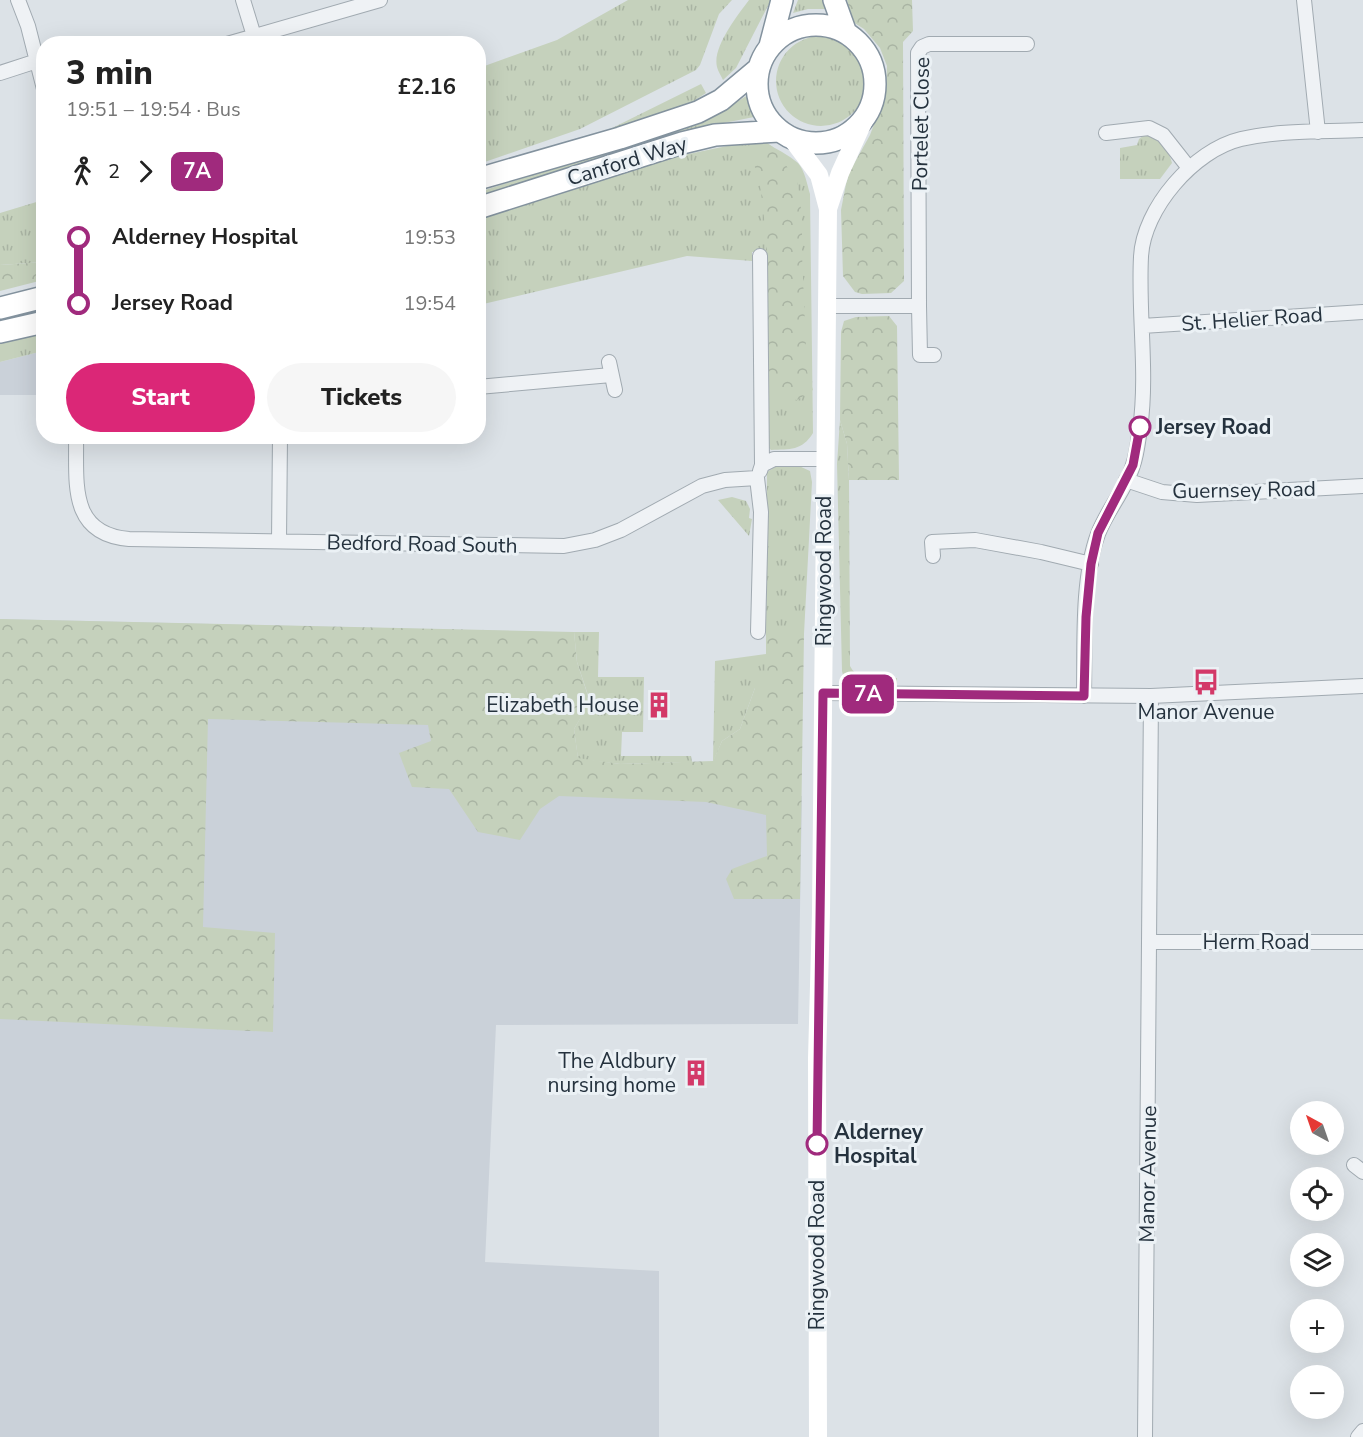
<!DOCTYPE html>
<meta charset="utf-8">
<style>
body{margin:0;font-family:"Nunito Sans",sans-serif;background:#f6f6f6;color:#222;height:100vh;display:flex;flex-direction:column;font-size:22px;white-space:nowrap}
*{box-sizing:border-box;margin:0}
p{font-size:20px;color:#767676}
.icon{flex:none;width:33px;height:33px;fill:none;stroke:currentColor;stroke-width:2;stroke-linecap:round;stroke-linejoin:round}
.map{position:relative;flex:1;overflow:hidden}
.panel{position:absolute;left:36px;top:36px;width:450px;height:408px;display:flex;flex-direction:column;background:#fff;border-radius:24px;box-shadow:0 6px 24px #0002}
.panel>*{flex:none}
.badge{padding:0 12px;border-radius:9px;font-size:21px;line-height:39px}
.needle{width:39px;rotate:320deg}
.fabs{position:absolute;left:1290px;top:1101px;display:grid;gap:12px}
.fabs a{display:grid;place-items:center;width:54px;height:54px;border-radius:50%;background:#fff;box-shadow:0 6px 24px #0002;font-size:30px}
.map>.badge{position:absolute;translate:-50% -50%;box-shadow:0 0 0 3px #fff}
.legs{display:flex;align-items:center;gap:9px;height:66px;padding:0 30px;font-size:20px}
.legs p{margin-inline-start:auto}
.summary{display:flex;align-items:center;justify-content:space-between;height:102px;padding:0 30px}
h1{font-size:33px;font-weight:800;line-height:45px}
.cta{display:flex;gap:12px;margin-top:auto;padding:12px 30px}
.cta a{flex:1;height:69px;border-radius:36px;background:#db2777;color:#fff;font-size:24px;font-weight:800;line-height:69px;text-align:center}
.cta a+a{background:#f6f6f6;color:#222}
ul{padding:0 30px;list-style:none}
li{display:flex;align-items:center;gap:21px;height:66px;font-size:22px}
li i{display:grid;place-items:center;width:9px;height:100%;margin:0 8px;background:currentColor}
li i::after{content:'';width:15px;height:15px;margin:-8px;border:4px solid;border-radius:50%;background:#fff}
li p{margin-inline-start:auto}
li:first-child i{background:linear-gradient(#0000 50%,currentColor 0)}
li:last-child i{background:linear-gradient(currentColor 50%,#0000 0)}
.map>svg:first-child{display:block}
.built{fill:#cad1d9}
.grass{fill:url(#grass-tufts)}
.forest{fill:url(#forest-crowns)}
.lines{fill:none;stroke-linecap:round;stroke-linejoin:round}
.minor-casing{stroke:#a1aab1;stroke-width:16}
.trunk-casing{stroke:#83929e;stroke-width:24}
.minor{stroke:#eff2f5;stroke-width:14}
.secondary{stroke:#fff;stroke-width:18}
.trunk{stroke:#fff;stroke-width:21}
.line-1-casing{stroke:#fff;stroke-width:14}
.line-1{stroke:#a02a7d;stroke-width:9}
.stop-1-dot{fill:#fff;stroke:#a02a7d;stroke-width:3}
.labels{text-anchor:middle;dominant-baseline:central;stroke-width:6;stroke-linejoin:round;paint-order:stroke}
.street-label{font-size:21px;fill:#25323e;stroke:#ebf1f5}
.stop-label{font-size:21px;font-weight:bold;fill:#25323e;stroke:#ebf1f5;text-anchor:start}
.poi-label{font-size:21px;fill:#25323e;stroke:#ebf1f5;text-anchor:end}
</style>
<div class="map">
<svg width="1363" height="1437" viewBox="0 0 1363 1437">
<defs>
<pattern id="grass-tufts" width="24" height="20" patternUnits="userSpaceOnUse" patternTransform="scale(1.5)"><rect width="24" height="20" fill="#c5d1bc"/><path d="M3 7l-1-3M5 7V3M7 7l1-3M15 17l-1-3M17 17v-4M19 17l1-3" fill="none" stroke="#a9b4a3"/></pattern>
<pattern id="forest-crowns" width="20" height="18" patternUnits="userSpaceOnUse" patternTransform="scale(1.5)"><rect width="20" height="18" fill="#c5d1bc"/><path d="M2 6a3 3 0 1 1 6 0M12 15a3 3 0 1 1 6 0" fill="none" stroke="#a9b4a3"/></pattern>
</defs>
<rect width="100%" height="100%" fill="#dce2e7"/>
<!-- built -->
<path class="built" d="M 43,351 L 43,395 L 0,395 L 0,362 Z
M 0,619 L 552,632 L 551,779 L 802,796 L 798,1024 L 496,1025 L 485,1262 L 659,1271 L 659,1437 L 0,1437 Z"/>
<!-- grass -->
<path class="grass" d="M 628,0 L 732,0 L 719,14 L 700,65 L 696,70 L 580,129 L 479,164 L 479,68 L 557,40 Z
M 749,0 L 771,0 L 736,68 L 723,80 C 721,76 718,71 717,67 C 712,47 738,15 749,0 Z
M 798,0 L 829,0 L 831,9 L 808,9 L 793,13 Z
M776 81a45 45 0 1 1 90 0a45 45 0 1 1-90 0Z
M 701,84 L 706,93 L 689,104 L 598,135 Z
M 748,95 L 754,117 L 709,126 L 479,201 L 479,192 L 695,123 L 722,111 Z
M 1144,135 C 1158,137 1169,149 1172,163 L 1160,179 L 1120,179 L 1120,148 L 1137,145 L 1139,139 Z
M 756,140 C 768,143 789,155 798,163 C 805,171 807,184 810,194 L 813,433 C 802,451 790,449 771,450 L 767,446 L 767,252 L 752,252 L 752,261 L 687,256 L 479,305 L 478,208 L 674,157 Z
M 43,200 L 43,262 L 0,265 L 0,213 Z
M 43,331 L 43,351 L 0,362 L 0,342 Z
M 840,420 L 847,444 L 849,480 L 850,666 C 858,683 880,678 897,678 L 897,684 L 848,683 L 844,679 L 842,671 L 837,464 Z
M 777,466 L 799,466 L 810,471 L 812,482 L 804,634 L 766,634 L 767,472 Z
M 732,497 L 746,501 L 750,509 L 749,518 L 752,519 L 749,536 L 718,500 Z
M 574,632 L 599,632 L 598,677 L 644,677 L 643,732 L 622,732 L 621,756 L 691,756 L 692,762 L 620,764 L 578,759 L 574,729 L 590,701 L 577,662 Z
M 766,654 L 766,689 L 755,688 L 740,729 L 722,741 L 713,762 L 715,661 Z"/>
<!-- forest -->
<path class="forest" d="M 847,0 L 912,0 L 913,31 L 903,42 L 904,281 L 891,293 L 862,294 L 855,292 L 843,276 L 841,210 L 846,184 L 850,171 L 870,135 L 886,92 L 887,66 L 880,48 L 864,29 L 853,22 Z
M 756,140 L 766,142 L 773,147 L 797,181 L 802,216 L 802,255 L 807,371 L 813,390 L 797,400 L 782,398 L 767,379 L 767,242 L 760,185 L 752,157 L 750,141 Z
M 43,262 L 43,280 L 0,291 L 0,265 Z
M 889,316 L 897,326 L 899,480 L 849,480 L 847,444 L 840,420 L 841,332 L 844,321 L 856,317 Z
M 0,619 L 574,632 L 577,662 L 590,702 L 574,729 L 578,758 L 620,764 L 713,761 L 722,741 L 740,729 L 755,688 L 766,688 L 766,634 L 804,634 L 800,899 L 734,899 L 726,879 L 732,869 L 767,856 L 766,815 L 706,802 L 559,796 L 540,809 L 520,840 L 478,832 L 449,789 L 412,787 L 399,753 L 431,741 L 428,725 L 208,719 L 203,927 L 275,933 L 273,1032 L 0,1019 Z"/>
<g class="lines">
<!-- minor casing -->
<g class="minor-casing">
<path id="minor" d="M 18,0 L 28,26 L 44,89
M 243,0 L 254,36
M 1304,0 L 1318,132
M 227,44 L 380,0
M 0,73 L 37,61
M 1106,133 L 1149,128 L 1163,135 L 1189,168
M 760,256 L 762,465
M 827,306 L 919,306 L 918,53 L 922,47 L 929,44 L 1027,44
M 919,306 L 920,355 L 934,355
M 1142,326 L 1363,312
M 609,362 L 615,390
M 478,387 L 611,375
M 76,436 C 77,482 68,534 129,539 L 564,546 L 595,540 L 621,530 L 702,486 L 725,480 L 757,478
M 760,471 L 762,465 L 774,459 L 824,459
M 757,478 L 761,512 L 758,632
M 1126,480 L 1162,492 L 1197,495 L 1363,486
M 279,541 L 280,436
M 933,556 L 932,542 L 975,540 L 1041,552 L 1091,564
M 823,693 L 1151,696 L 1363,686
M 1084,696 C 1085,647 1081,580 1098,534 C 1107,510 1126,489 1133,465 C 1137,454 1138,441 1140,429 C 1148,373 1138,314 1141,257 C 1143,209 1194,150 1241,139 C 1280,130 1323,132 1363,130
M 1150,942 L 1363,942
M 1354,1165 L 1363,1172
M 1145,1437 L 1151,696
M 1358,1437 L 1363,1431"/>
</g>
<!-- trunk casing -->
<g class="trunk-casing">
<path id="trunk" d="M 834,0 L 846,33
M757 84a59 59 0 1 1 118 0a59 59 0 1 1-118 0Z
M 770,46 L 782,0
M 478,179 L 620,138 L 698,112 L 721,100 L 758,69
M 478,208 L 682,143 L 715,135 L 779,131
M 0,308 L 44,297
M 0,332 L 44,322"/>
</g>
<!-- minor -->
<use href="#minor" class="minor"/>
<!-- secondary -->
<path class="secondary" d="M 792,139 L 819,175 L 828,209 L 821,912 L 817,1059 L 818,1437
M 828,209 L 840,173 L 866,116"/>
<!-- trunk -->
<use href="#trunk" class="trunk"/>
</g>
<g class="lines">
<!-- line-1 casing -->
<g class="line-1-casing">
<path id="line-1" d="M 817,1144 L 823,693 L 1084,696 L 1086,617 L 1091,564 L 1098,533 L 1133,465 L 1140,427"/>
</g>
<!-- line-1 -->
<use href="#line-1" class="line-1"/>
</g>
<!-- icons -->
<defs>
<g id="bus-bare" transform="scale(2.07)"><path d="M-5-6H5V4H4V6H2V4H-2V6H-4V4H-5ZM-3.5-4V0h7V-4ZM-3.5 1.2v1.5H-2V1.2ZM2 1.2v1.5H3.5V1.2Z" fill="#d33968" stroke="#ebf1f5" stroke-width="2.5" paint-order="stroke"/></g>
<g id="building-bare" transform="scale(2.07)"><path d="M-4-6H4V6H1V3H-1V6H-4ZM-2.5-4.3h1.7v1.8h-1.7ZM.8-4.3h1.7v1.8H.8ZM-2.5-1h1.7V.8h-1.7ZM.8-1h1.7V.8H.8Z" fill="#d33968" stroke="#ebf1f5" stroke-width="2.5" paint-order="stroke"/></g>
</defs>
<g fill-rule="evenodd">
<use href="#bus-bare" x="1206" y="682"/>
<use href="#building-bare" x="659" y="705"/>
<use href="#building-bare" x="696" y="1073"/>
</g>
<!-- markers -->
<g class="stop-1-dot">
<circle cx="1140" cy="427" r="10"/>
<circle cx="817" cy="1144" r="10"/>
</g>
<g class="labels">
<!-- street labels -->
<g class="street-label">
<text transform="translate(921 124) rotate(-89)">Portelet Close</text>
<text transform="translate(627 161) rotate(-17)">Canford Way</text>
<text transform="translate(1252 319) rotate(-4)">St. Helier Road</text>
<text transform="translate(1244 490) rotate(-1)">Guernsey Road</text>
<text transform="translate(422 544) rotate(1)">Bedford Road South</text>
<text transform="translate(824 571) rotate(-90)">Ringwood Road</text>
<text x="1256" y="942">Herm Road</text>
<text transform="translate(1148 1174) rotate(-89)">Manor Avenue</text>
<text transform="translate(817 1255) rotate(-90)">Ringwood Road</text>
</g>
<!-- stop labels -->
<g class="stop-label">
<text x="1156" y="427">Jersey Road</text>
<text x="834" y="1132">Alderney<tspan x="834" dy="24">Hospital</tspan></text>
</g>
<!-- poi labels -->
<g class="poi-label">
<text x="639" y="705">Elizabeth House</text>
<text x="1206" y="712" text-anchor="middle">Manor Avenue</text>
<text x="676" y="1061">The Aldbury<tspan x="676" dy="24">nursing home</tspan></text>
</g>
</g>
</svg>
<div class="fabs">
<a><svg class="needle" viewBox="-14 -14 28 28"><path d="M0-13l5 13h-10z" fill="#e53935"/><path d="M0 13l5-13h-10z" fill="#767676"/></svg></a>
<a><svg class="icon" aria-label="locate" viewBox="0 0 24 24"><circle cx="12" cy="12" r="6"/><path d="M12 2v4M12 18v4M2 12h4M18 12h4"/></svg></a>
<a><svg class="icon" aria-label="layers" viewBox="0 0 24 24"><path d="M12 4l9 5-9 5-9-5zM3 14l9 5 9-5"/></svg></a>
<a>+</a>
<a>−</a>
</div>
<b class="badge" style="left:868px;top:694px;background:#a02a7d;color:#fff">7A</b>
<section class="panel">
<div class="summary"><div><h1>3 min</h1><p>19:51 – 19:54 · Bus</p></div><b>£2.16</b></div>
<div class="legs"><svg class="icon" aria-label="walk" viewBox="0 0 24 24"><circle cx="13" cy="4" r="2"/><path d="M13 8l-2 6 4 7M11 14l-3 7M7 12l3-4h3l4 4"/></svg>2<svg class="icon" aria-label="forward" viewBox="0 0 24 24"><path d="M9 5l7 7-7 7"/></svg><b class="badge" style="background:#a02a7d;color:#fff">7A</b></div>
<ul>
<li><i style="color:#a02a7d"></i><b>Alderney Hospital</b><p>19:53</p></li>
<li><i style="color:#a02a7d"></i><b>Jersey Road</b><p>19:54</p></li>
</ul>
<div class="cta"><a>Start</a><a>Tickets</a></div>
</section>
</div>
